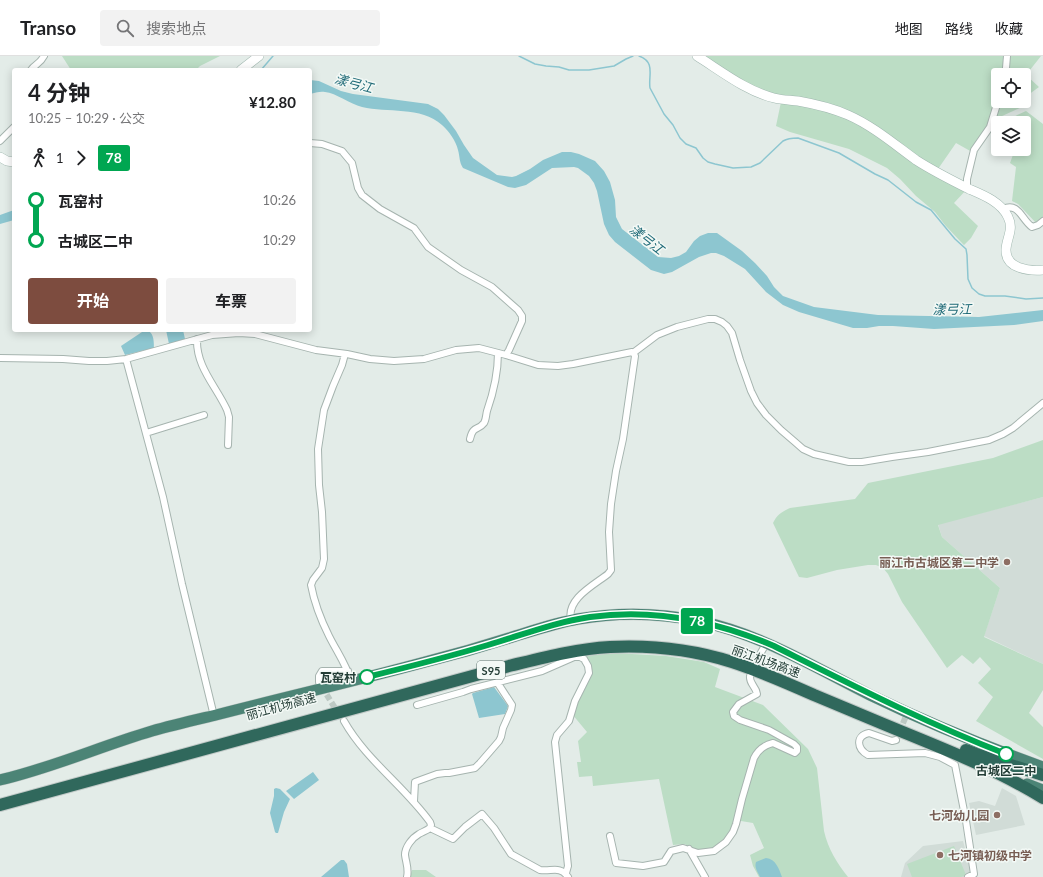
<!DOCTYPE html>
<html lang="zh">
<meta charset="utf-8">
<style>
body{margin:0;font-family:Lato,"Noto Sans SC",sans-serif;background:#f2f2f2;color:#202124;height:100vh;display:flex;flex-direction:column;font-size:15px;white-space:nowrap}
*{box-sizing:border-box;margin:0}
p{font-size:13px;color:#757577}
.icon{flex:none;width:22px;height:22px;fill:none;stroke:currentColor;stroke-width:2;stroke-linecap:round;stroke-linejoin:round}
.map{position:relative;flex:1;overflow:hidden}
.panel{position:absolute;left:12px;top:12px;width:300px;height:264px;display:flex;flex-direction:column;background:#fff;border-radius:4px;box-shadow:0 2px 10px #0003}
.panel>*{flex:none}
.badge{padding:0 8px;border-radius:3px;font-size:14px;line-height:26px}
.controls{position:absolute;left:991px;top:12px;display:grid;gap:8px}
.controls a{display:grid;place-items:center;width:40px;height:40px;border-radius:4px;background:#fff;box-shadow:0 2px 10px #0003;font-size:20px}
.map>.badge{position:absolute;translate:-50% -50%;box-shadow:0 0 0 2px #fff}
.legs{display:flex;align-items:center;gap:6px;height:44px;padding:0 16px;font-size:13px}
.legs p{margin-inline-start:auto}
.headline{display:flex;align-items:center;justify-content:space-between;height:68px;padding:0 16px}
h1{font-size:22px;font-weight:700;line-height:30px}
.cta{display:flex;gap:8px;margin-top:auto;padding:8px 16px}
.cta a{flex:1;height:46px;border-radius:4px;background:#7d4c3f;color:#fff;font-size:16px;font-weight:700;line-height:46px;text-align:center}
.cta a+a{background:#f2f2f2;color:#202124}
ul{padding:0 16px;list-style:none}
li{display:flex;align-items:center;gap:14px;height:40px;font-size:15px}
li i{display:grid;place-items:center;width:6px;height:100%;margin:0 5px;background:currentColor}
li i::after{content:'';width:10px;height:10px;margin:-5px;border:3px solid;border-radius:50%;background:#fff}
li p{margin-inline-start:auto}
li:first-child i{background:linear-gradient(#0000 50%,currentColor 0)}
li:last-child i{background:linear-gradient(currentColor 50%,#0000 0)}
header{display:flex;align-items:center;gap:24px;box-sizing:border-box;height:56px;padding:0 20px;background:#fff;border-bottom:1px solid #e0e0e0}
header strong{font-size:19px}
nav{display:flex;gap:22px;margin-inline-start:auto;font-size:14px}
.search{width:280px;height:36px;background:#f2f2f2;display:flex;align-items:center;gap:10px;box-sizing:border-box;padding:0 14px;border-radius:4px;color:#757577;font-size:15px}
.map>svg:first-child{display:block}
.built{fill:#d1dcd7}
.green{fill:#bcddc5}
.water{fill:#8dc6d0}
.lines{fill:none;stroke-linecap:round;stroke-linejoin:round}
.stream{stroke:#8dc6d0;stroke-width:1.5}
.minor-tunnel{stroke:#bdc9c4;stroke-width:6;stroke-dasharray:6 3;stroke-linecap:butt}
.minor-casing{stroke:#a6b4af;stroke-width:8}
.secondary-casing{stroke:#a1b8b0;stroke-width:10}
.trunk-casing{stroke:#c1c9c7;stroke-width:12}
.motorway-casing{stroke:#c1c9c7;stroke-width:14}
.minor{stroke:#fff;stroke-width:6}
.secondary{stroke:#fff;stroke-width:9}
.trunk{stroke:#4c8476;stroke-width:11}
.motorway{stroke:#30685c;stroke-width:12}
.line-1-casing{stroke:#fff;stroke-width:9}
.line-1{stroke:#00a651;stroke-width:6}
.education-dot{fill:#8d6e63;stroke:#f3f9f6;stroke-width:1.5}
.stop-1-dot{fill:#fff;stroke:#00a651;stroke-width:2}
.labels{text-anchor:middle;dominant-baseline:central;stroke-width:3;stroke-linejoin:round;paint-order:stroke}
.shield{fill:#f3f9f6;stroke:#617570;stroke-width:1}
.shield-label{font-size:11px;font-weight:bold;fill:#233d36}
.education-label{font-size:12px;font-weight:bold;fill:#785e54;stroke:#f3f9f6;text-anchor:end}
.street-label{font-size:12px;fill:#233d36;stroke:#f3f9f6}
.stop-label{font-size:12px;font-weight:bold;fill:#233d36;stroke:#f3f9f6;text-anchor:end}
.water-label{font-size:13px;font-style:italic;fill:#1f6a77;stroke:#f3f9f6}
</style>
<header>
<strong>Transo</strong>
<div class="search"><svg class="icon" aria-label="search" viewBox="0 0 24 24"><circle cx="10" cy="10" r="6"/><path d="M15 15l6 6"/></svg>搜索地点</div>
<nav><a>地图</a><a>路线</a><a>收藏</a></nav>
</header>
<div class="map">
<svg width="1043" height="821" viewBox="0 0 1043 821">
<rect width="100%" height="100%" fill="#e3ece8"/>
<!-- built -->
<path class="built" d="M 1043,441 L 1043,608 L 984,580 L 1000,532 L 942,481 L 938,468 Z
M 1002,732 L 1016,740 L 1025,769 L 976,779 L 969,747 L 979,745 L 995,750 Z
M 963,785 L 973,821 L 901,821 L 905,807 L 923,790 Z"/>
<!-- green -->
<path class="green" d="M 62,0 L 220,0 L 200,10 L 196,14 L 71,14 Z
M 704,0 L 1041,0 L 1026,19 L 1039,31 L 1024,42 L 1024,19 L 998,19 L 998,45 L 1020,45 L 1018,47 L 1022,51 L 989,66 L 984,77 L 972,96 L 956,87 L 938,113 L 919,101 L 872,68 L 800,41 L 775,38 L 764,34 L 747,27 Z
M 781,46 L 825,54 L 852,65 L 967,133 L 954,147 L 978,170 L 971,182 L 964,189 L 961,186 L 945,169 L 935,156 L 916,140 L 900,123 L 887,112 L 849,93 L 790,76 L 776,70 Z
M 1026,55 L 1043,68 L 1043,163 L 1037,168 L 1018,148 L 1012,145 L 1016,111 L 1010,107 L 1014,96 L 1011,93 L 1024,93 L 1024,67 L 1000,67 Z
M 1043,384 L 1043,441 L 938,469 L 942,481 L 1000,532 L 984,581 L 1043,608 L 1043,634 L 1029,657 L 1043,671 L 1043,703 L 976,665 L 993,641 L 978,627 L 991,613 L 980,601 L 973,608 L 962,599 L 947,612 L 902,546 L 888,518 L 883,512 L 876,509 L 868,509 L 837,514 L 807,522 L 799,521 L 773,467 C 777,459 781,456 790,452 L 855,443 L 868,427 L 993,402 Z
M 615,597 L 666,600 L 704,606 L 720,613 L 715,631 L 763,649 L 808,693 L 817,712 L 824,775 C 828,793 837,807 848,821 L 759,821 L 753,810 L 750,799 L 764,792 L 753,767 L 735,764 L 730,776 L 719,790 L 713,793 L 693,794 L 685,788 L 673,789 L 659,723 L 593,730 L 592,720 L 579,721 L 577,706 L 581,706 L 578,685 L 587,676 L 572,658 L 591,620 L 592,613 L 585,600 Z
M 954,790 L 966,819 L 961,821 L 912,821 L 907,808 Z
M 412,814 L 426,814 L 436,821 L 410,821 Z"/>
<!-- water -->
<path class="water" d="M 310,24 L 319,25 L 341,35 L 353,38 L 428,48 L 438,53 L 444,59 L 456,75 L 464,89 L 473,102 L 497,119 L 512,121 L 516,120 L 530,113 L 543,104 L 562,96 L 571,96 L 579,98 L 595,105 L 604,115 L 610,126 L 615,144 L 616,161 L 622,173 L 658,201 L 671,202 L 679,200 L 686,196 L 694,185 L 700,180 L 708,177 L 717,177 L 742,195 L 755,207 L 767,220 L 774,231 L 783,240 L 814,251 L 878,259 L 979,261 L 1043,254 L 1043,265 L 1014,269 L 934,273 L 893,270 L 879,270 L 867,272 L 853,272 L 799,256 L 783,249 L 766,236 L 745,213 L 724,200 L 716,197 L 711,197 L 699,201 L 672,216 L 664,218 L 651,214 L 615,186 L 609,179 L 604,168 L 597,135 L 594,127 L 589,120 L 578,112 L 574,111 L 552,112 L 526,129 L 515,132 L 508,131 L 463,112 C 459,106 460,101 458,94 C 456,85 449,75 442,69 C 421,50 387,57 362,51 C 350,48 336,37 325,36 C 320,35 315,37 310,38 Z
M 14,154 L 14,164 L 0,168 L 0,159 Z
M 145,274 C 154,275 154,285 154,292 L 125,299 L 121,290 Z
M 166,274 L 183,274 L 185,283 L 169,288 Z
M 494,631 L 508,650 L 507,653 L 505,658 L 479,662 L 472,638 L 473,637 Z
M 313,716 L 319,724 L 294,743 L 286,735 Z
M 276,732 L 280,733 L 290,743 L 284,756 L 278,777 L 276,777 L 275,776 L 270,757 L 274,740 L 274,733 Z
M 766,802 C 776,803 779,813 782,821 L 760,821 C 758,816 754,812 756,806 Z
M 341,804 L 344,804 L 347,808 L 349,821 L 321,821 Z"/>
<g class="lines">
<!-- stream -->
<path class="stream" d="M 519,0 L 535,8 L 546,10 L 559,11 L 569,14 L 589,14 L 614,10 L 626,3 L 633,0
M 639,0 C 656,6 648,20 650,32 L 664,58 L 673,69 L 680,82 L 686,88 L 696,92 L 703,102 L 708,106 L 715,108 L 733,112 L 751,111 L 760,107 L 783,85 C 788,82 792,82 798,82 L 839,97 L 875,118 L 888,124 L 916,146 L 931,154 L 955,183 L 966,193 L 967,199 L 968,223 L 972,232 L 979,238 L 985,240 L 1005,240 L 1026,243 L 1043,242
M 261,14 L 273,0"/>
<!-- minor-tunnel -->
<path class="minor-tunnel" d="M 752,615 L 759,600
M 322,631 L 338,657
M 896,684 L 906,660"/>
<!-- minor casing -->
<g class="minor-casing">
<path id="minor" d="M 31,14 C 35,8 40,8 44,0
M 1005,19 L 1006,12 L 1007,0
M 0,85 L 14,71
M 310,87 L 322,88 L 342,95 L 352,107 L 358,132 L 362,139 L 380,153 L 414,172 L 428,191 L 461,214 L 492,231 L 518,254 L 522,260 L 522,265 L 509,294 L 506,299
M 967,132 L 967,123 L 974,94 L 990,71 L 998,45
M 1003,153 C 1019,146 1021,163 1032,171 L 1038,169 L 1043,165
M 197,283 C 196,311 216,330 227,354 L 229,361 L 228,389
M 633,297 L 657,279 L 677,271 L 708,263 L 715,263 L 722,266 L 727,270 L 732,277 L 740,304 L 751,335 L 757,347 L 766,359 L 781,374 L 795,386 L 803,393 L 814,398 L 849,406 L 862,406 L 892,401 L 928,396 L 989,384 L 1003,378 L 1013,372 L 1043,347
M 345,298 L 342,309 L 333,330 L 324,354 L 318,393 L 319,429 L 322,456 L 324,503 L 322,512 L 313,524 L 311,529 C 314,545 322,566 329,580 C 337,596 346,608 351,625
M 0,302 L 63,303 L 89,305 L 107,305 L 126,303 L 212,279 L 239,277 L 255,278 L 316,294 L 347,298 L 370,303 L 394,305 L 424,303 L 456,294 L 479,292 L 506,299 L 538,309 L 558,310 L 573,308 L 632,296 L 634,298 L 635,300 L 623,383 L 616,415 L 611,448 L 609,476 L 611,514 L 608,518 C 594,529 566,543 571,564
M 126,303 L 163,441 L 182,528 L 214,660
M 146,377 L 204,359
M 470,383 C 473,369 478,375 484,367 C 486,364 486,359 487,355 C 494,335 498,318 498,297
M 759,600 L 767,586
M 319,626 L 319,620 L 322,615 L 348,615
M 417,649 L 463,636 L 471,633 L 542,615 L 574,601 L 580,601 L 584,603 L 588,610 L 589,617 L 575,645 L 569,665 L 557,679 L 555,686 L 568,810 L 566,817
M 344,665 C 366,704 404,730 430,766 L 431,769 L 430,772 C 426,775 422,776 419,778 C 412,782 405,791 405,799 C 406,807 409,813 407,821
M 896,684 L 892,685 L 869,677 C 855,680 857,693 868,699 L 925,697 L 940,701 L 955,709 L 966,765 L 974,818 L 968,821
M 414,745 L 415,726 L 437,718 L 445,717 L 449,717 L 475,712 L 480,707 L 499,685 L 501,681 L 503,672 L 511,654 L 512,649 L 497,626
M 430,772 L 453,783 L 465,771 L 482,758 L 494,772 L 511,798 L 540,814 C 551,816 560,809 568,821
M 610,780 L 616,807 L 643,810 L 664,806 L 671,795 L 683,792 L 698,797 L 714,795 L 726,786 L 733,776 L 736,768 L 742,743 L 754,702 C 758,694 764,689 773,687 L 795,697 L 797,695 L 797,691 L 794,688 L 769,674 L 740,664 L 734,660 L 733,656 L 739,648 L 757,638 C 756,630 749,628 750,620
M 689,793 L 705,821"/>
</g>
<!-- secondary casing -->
<g class="secondary-casing">
<path id="secondary" d="M 697,0 C 721,15 746,35 774,42 C 782,44 790,44 798,45 C 815,48 832,52 848,59 C 873,70 894,88 916,104 C 933,115 951,124 969,133 C 983,139 1001,146 1008,161 C 1014,173 1007,181 1006,193 C 1005,213 1029,215 1043,214
M 241,14 L 259,0
M 0,101 L 7,105 L 14,106"/>
</g>
<!-- trunk casing -->
<g class="trunk-casing">
<path id="trunk" d="M 0,724 C 52,712 101,690 152,675 C 173,669 195,664 216,659 C 286,641 355,625 425,606 C 453,599 481,591 509,582 C 532,575 555,567 578,563 C 618,556 660,557 699,565 C 761,578 814,611 870,639 C 926,666 984,690 1043,711
M 1027,728 L 1043,734"/>
</g>
<!-- motorway casing -->
<g class="motorway-casing">
<path id="motorway" d="M 966,694 L 979,699 L 1043,719
M 0,749 L 509,610 C 542,602 575,593 610,591 C 651,589 694,594 732,606 C 760,615 787,627 814,639 C 836,648 859,658 881,667 C 936,690 993,711 1043,742"/>
</g>
<!-- minor -->
<use href="#minor" class="minor"/>
<!-- secondary -->
<use href="#secondary" class="secondary"/>
<!-- trunk -->
<use href="#trunk" class="trunk"/>
<!-- motorway -->
<use href="#motorway" class="motorway"/>
</g>
<g class="lines">
<!-- line-1 casing -->
<g class="line-1-casing">
<path id="line-1" d="M 367,621 C 408,611 448,601 488,589 C 522,579 555,566 590,561 C 654,552 716,565 774,590 C 850,628 926,667 1006,698"/>
</g>
<!-- line-1 -->
<use href="#line-1" class="line-1"/>
</g>
<!-- markers -->
<g class="education-dot">
<circle cx="1007" cy="506" r="4"/>
<circle cx="997" cy="759" r="4"/>
<circle cx="940" cy="799" r="4"/>
</g>
<g class="stop-1-dot">
<circle cx="367" cy="621" r="7"/>
<circle cx="1006" cy="698" r="7"/>
</g>
<g class="labels">
<!-- shield labels -->
<rect class="shield" x="477" y="605" width="28" height="18" rx="3"/>
<g class="shield-label">
<text x="491" y="614">S95</text>
</g>
<!-- education labels -->
<g class="education-label">
<text x="999" y="506">丽江市古城区第二中学</text>
<text x="989" y="759">七河幼儿园</text>
<text x="948" y="799" text-anchor="start">七河镇初级中学</text>
</g>
<!-- street labels -->
<g class="street-label">
<text transform="translate(766 605) rotate(20)">丽江机场高速</text>
<text transform="translate(281 650) rotate(-15)">丽江机场高速</text>
</g>
<!-- stop labels -->
<g class="stop-label">
<text x="356" y="621">瓦窑村</text>
<text x="1006" y="714" text-anchor="middle">古城区二中</text>
</g>
<!-- water labels -->
<g class="water-label">
<text transform="translate(354 27) rotate(15)">漾弓江</text>
<text transform="translate(647 183) rotate(38)">漾弓江</text>
<text transform="translate(952 253) rotate(-1)">漾弓江</text>
</g>
</g>
</svg>
<div class="controls">
<a><svg class="icon" aria-label="locate" viewBox="0 0 24 24"><circle cx="12" cy="12" r="6"/><path d="M12 2v4M12 18v4M2 12h4M18 12h4"/></svg></a>
<a><svg class="icon" aria-label="layers" viewBox="0 0 24 24"><path d="M12 4l9 5-9 5-9-5zM3 14l9 5 9-5"/></svg></a>
</div>
<b class="badge" style="left:697px;top:565px;background:#00a651;color:#fff">78</b>
<section class="panel">
<div class="headline"><div><h1>4 分钟</h1><p>10:25 – 10:29 · 公交</p></div><b>¥12.80</b></div>
<div class="legs"><svg class="icon" aria-label="walk" viewBox="0 0 24 24"><circle cx="13" cy="4" r="2"/><path d="M13 8l-2 6 4 7M11 14l-3 7M7 12l3-4h3l4 4"/></svg>1<svg class="icon" aria-label="forward" viewBox="0 0 24 24"><path d="M9 5l7 7-7 7"/></svg><b class="badge" style="background:#00a651;color:#fff">78</b></div>
<ul>
<li><i style="color:#00a651"></i><b>瓦窑村</b><p>10:26</p></li>
<li><i style="color:#00a651"></i><b>古城区二中</b><p>10:29</p></li>
</ul>
<div class="cta"><a>开始</a><a>车票</a></div>
</section>
</div>
